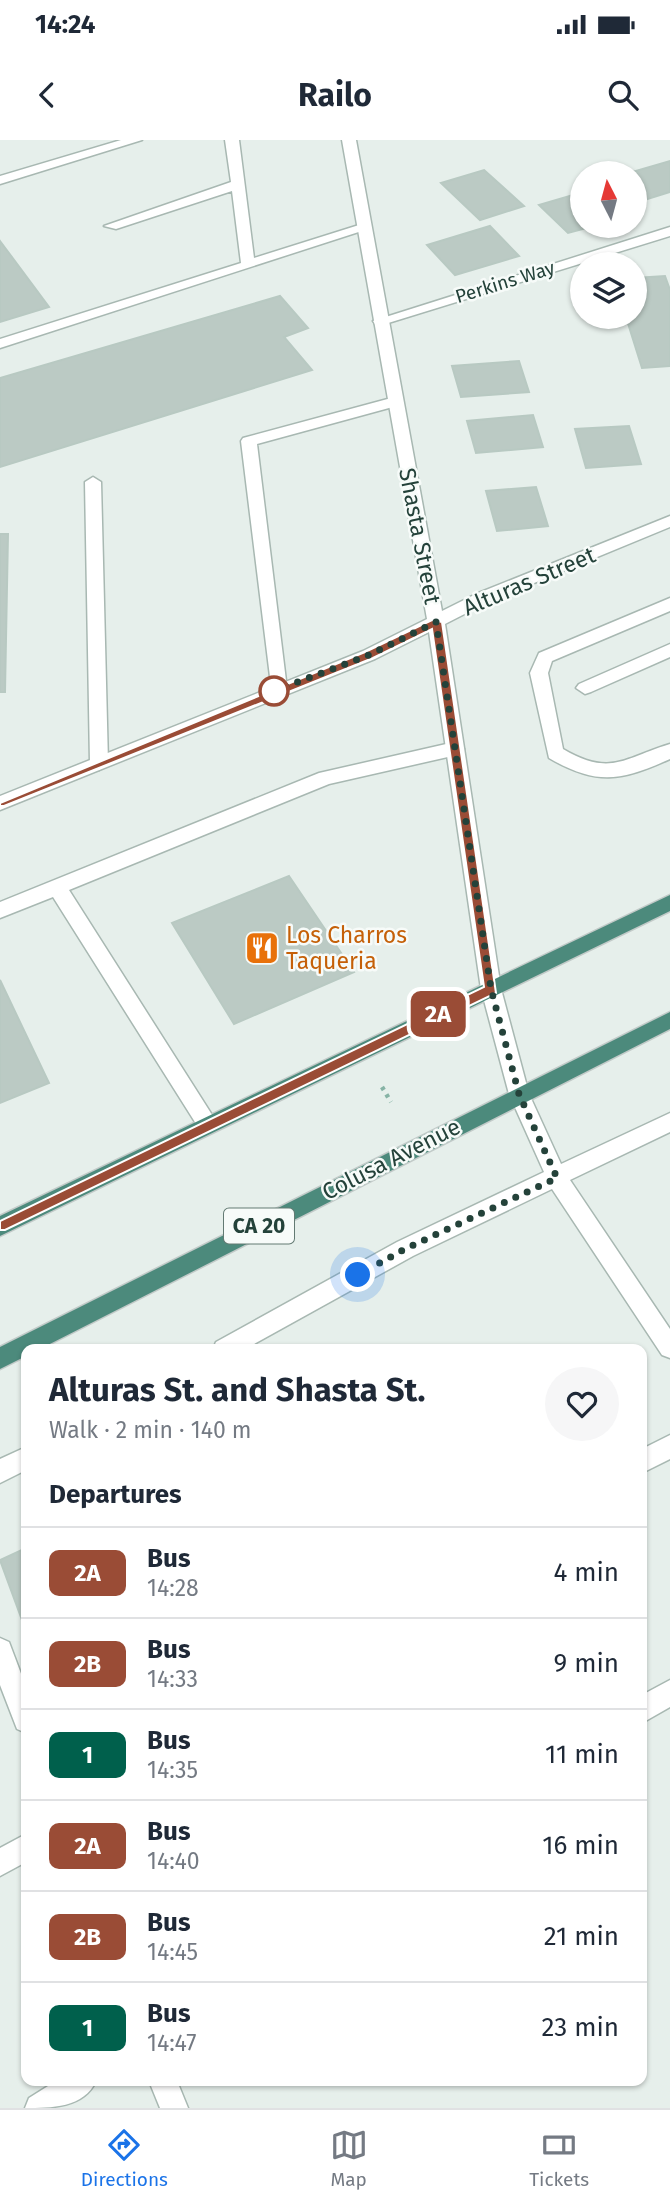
<!DOCTYPE html>
<meta charset="utf-8">
<style>
body{margin:0;font-family:"Fira Sans",sans-serif;background:#f6f6f7;color:#1f2937;height:100vh;display:flex;flex-direction:column;font-size:26px;white-space:nowrap}
*{box-sizing:border-box;margin:0}
p{font-size:23px;color:#747a83}
.icon{flex:none;width:38px;height:38px;fill:none;stroke:currentColor;stroke-width:2;stroke-linecap:round;stroke-linejoin:round}
.map{position:relative;flex:1;overflow:hidden}
.panel{position:absolute;left:21px;top:1204px;width:626px;height:742px;display:flex;flex-direction:column;background:#fff;border-radius:14px;box-shadow:0 2px 5px #0004}
.panel>*{flex:none}
.badge{padding:0 14px;border-radius:10px;font-size:24px;line-height:46px}
.needle{width:46px;rotate:354deg}
.tools{position:absolute;left:570px;top:21px;display:grid;gap:14px}
.tools a{display:grid;place-items:center;width:77px;height:77px;border-radius:50%;background:#fff;box-shadow:0 2px 5px #0004;font-size:35px}
.you{position:absolute;width:35px;height:35px;margin:-18px;border:5px solid #fff;border-radius:50%;background:#1a73e8;box-shadow:0 0 0 10px #1a73e833}
.map>.badge{position:absolute;translate:-50% -50%;box-shadow:0 0 0 4px #fff}
h2{padding:0 28px;font-size:26px;line-height:63px}
.round{display:grid;place-items:center;flex:none;width:74px;height:74px;border-radius:37px;background:#f6f6f7}
.overview{display:flex;align-items:center;justify-content:space-between;height:119px;padding:0 28px}
h1{font-size:33px;font-weight:700;line-height:52px}
ul{padding:0;list-style:none}
li{display:flex;align-items:center;gap:21px;height:91px;padding:0 28px;border-top:2px solid #e0e1e3}
li div{flex:1}
li b{display:block;font-size:26px}
li em{font-style:normal}
li .badge{min-width:77px;font-weight:700;text-align:center}
.status{display:flex;justify-content:space-between;align-items:center;height:49px;padding:0 35px;background:#fff;direction:ltr}
.status svg{height:19px;fill:currentColor}
header{display:flex;justify-content:space-between;align-items:center;height:91px;padding:0 28px;background:#fff;font-size:32px;font-weight:700}
.tabs{display:flex;justify-content:space-around;align-items:center;height:98px;border-top:2px solid #e0e1e3;background:#fff;font-size:19px;color:#747a83}
.tabs a{display:grid;justify-items:center;gap:4px}
.tabs .selected{color:#1a73e8}
.map>svg:first-child{display:block}
.building{fill:#bbcac4;stroke:#b8c9c2;stroke-width:2}
.lines{fill:none;stroke-linecap:round;stroke-linejoin:round}
.service-casing{stroke:#a8b8b2;stroke-width:3}
.minor-casing{stroke:#a8b8b2;stroke-width:3}
.trunk-casing{stroke:#c2cac8;stroke-width:3}
.path{stroke:#86b3a5;stroke-width:4.5;stroke-dasharray:3.5 5;stroke-linecap:butt}
.service{fill:#fff;fill-rule:evenodd}
.minor{fill:#fff;fill-rule:evenodd}
.trunk{fill:#4c8a7c;fill-rule:evenodd}
.line{fill:#9a4c36;stroke:#fff;stroke-width:2}
.walk{stroke:#24423a;stroke-width:7;stroke-dasharray:0 12.6}
.stop-dot{fill:#fff;stroke:#9a4c36;stroke-width:3.5}
.labels{text-anchor:middle;dominant-baseline:central;stroke-width:5;stroke-linejoin:round;paint-order:stroke}
.far-street-label{font-size:19px;fill:#24423a;stroke:#f7fbf9}
.shield{fill:#f7fbf9;stroke:#637a73;stroke-width:2}
.shield-label{font-size:21px;font-weight:bold;fill:#24423a}
.street-label{font-size:23px;fill:#24423a;stroke:#f7fbf9}
.food-label{font-size:23px;fill:#c56008;stroke:#f7fbf9;text-anchor:start}
</style>
<div class="status"><b>14:24</b><svg viewBox="0 0 49 12"><path d="M0 12V9h3v3zM5 12V6h3v6zM10 12V3h3v9zM15 12V0h3v12zM26 1h20v11H26zM47 4h2v5h-2z"/></svg></div>
<header><svg class="icon" aria-label="back" viewBox="0 0 24 24"><path d="M15 5l-7 7 7 7"/></svg>Railo<svg class="icon" aria-label="search" viewBox="0 0 24 24"><circle cx="10" cy="10" r="6"/><path d="M15 15l6 6"/></svg></header>
<div class="map">
<svg width="670" height="1968" viewBox="0 0 670 1968">
<rect width="100%" height="100%" fill="#e6efeb"/>
<!-- building -->
<path class="building" d="M 670,21 L 670,52 L 635,63 L 635,33 L 629,33 Z
M 484,30 L 524,66 L 480,80 L 441,43 Z
M 583,52 L 583,86 L 594,86 L 568,93 L 539,65 Z
M 490,86 L 519,116 L 455,135 L 427,105 Z
M 0,101 L 49,167 L 0,182 Z
M 665,136 L 670,150 L 670,226 L 642,228 L 626,177 L 635,177 L 635,138 Z
M 280,156 L 308,188 L 284,197 L 312,230 L 0,327 L 0,238 Z
M 519,221 L 529,252 L 461,257 L 452,226 Z
M 533,275 L 543,307 L 476,313 L 467,281 Z
M 629,286 L 641,324 L 586,328 L 575,289 Z
M 536,347 L 548,386 L 497,391 L 486,351 Z
M 0,394 L 8,394 L 5,552 L 0,552 Z
M 289,736 L 354,832 L 234,884 L 172,783 Z
M 0,840 L 49,943 L 0,963 Z
M 26,1408 L 26,1491 L 0,1420 Z"/>
<g class="lines">
<!-- service casing -->
<g class="service-casing">
<path id="service" d="M 121,0 L 142,0 L 0,44 L 0,36 Z
M 225,0 L 239,0 L 254,118 L 359,85 L 371,88 L 0,208 L 0,199 L 241,123 L 232,51 L 116,89 L 104,86 L 231,42 Z
M 670,87 L 670,96 L 385,184 L 375,184 L 373,181 Z
M 395,257 L 400,259 L 400,265 L 257,304 L 287,549 L 284,553 L 272,553 L 241,301 L 243,298 Z
M 93,337 L 101,342 L 108,623 L 99,630 L 90,623 L 85,342 Z
M 670,458 L 670,471 L 552,521 L 548,533 L 563,609 C 611,637 624,618 670,604 L 670,619 C 621,641 597,646 549,618 L 530,533 L 539,513 Z
M 670,504 L 670,517 L 591,552 L 585,554 L 576,548 L 579,544 Z
M 455,602 L 464,609 L 461,614 L 329,644 L 69,750 L 214,978 L 218,984 L 214,990 L 207,993 L 200,990 L 53,757 L 0,778 L 0,762 L 319,633 Z
M 670,1295 L 670,1319 L 642,1333 L 642,1309 Z
M 0,1498 L 9,1502 L 26,1547 L 26,1593 L 17,1589 L 0,1545 Z
M 670,1540 L 670,1567 L 642,1583 L 642,1555 Z
M 26,1694 L 26,1722 L 0,1736 L 0,1708 Z
M 56,1941 L 96,1941 C 84,1968 51,1968 25,1968 L 29,1958 Z
M 149,1941 L 177,1941 L 188,1968 L 160,1968 Z"/>
</g>
<!-- minor casing -->
<g class="minor-casing">
<path id="minor" d="M 342,0 L 356,0 L 442,471 L 476,454 L 670,376 L 670,387 L 488,462 L 445,484 L 501,849 L 529,954 L 561,1024 L 670,973 L 670,992 L 570,1040 L 670,1189 L 670,1218 L 662,1215 L 552,1049 L 413,1116 L 245,1209 L 213,1209 L 216,1202 L 397,1102 L 544,1032 L 509,954 L 481,849 L 429,492 L 375,519 L 0,670 L 0,656 L 363,511 L 427,479 Z
M 26,1307 L 26,1330 L 0,1343 L 0,1319 Z"/>
</g>
<!-- trunk casing -->
<g class="trunk-casing">
<path id="trunk" d="M 670,755 L 670,771 L 0,1096 L 0,1076 Z
M 670,872 L 670,889 L 40,1209 L 26,1209 L 26,1216 L 0,1229 L 0,1207 Z"/>
</g>
<!-- path -->
<path class="path" d="M 382,947 L 391,962"/>
<!-- service -->
<use href="#service" class="service"/>
<!-- minor -->
<use href="#minor" class="minor"/>
<!-- trunk -->
<use href="#trunk" class="trunk"/>
</g>
<!-- line -->
<path class="line" d="M 432,480 L 442,482 L 496,853 L 5,1090 L 0,1090 L 0,1081 L 484,847 L 432,489 L 373,518 L 4,666 L 0,666 L 0,663 L 365,512 Z"/>
<g class="lines">
<!-- walk -->
<path class="walk" d="M 274,551 L 369,515 L 436,482 L 491,849 L 519,954 L 557,1038 L 405,1109 L 358,1135"/>
</g>
<!-- icons -->
<defs>
<g id="restaurant-square" transform="scale(1.75)"><rect x="-9" y="-9" width="18" height="18" rx="4" fill="#e8710a" stroke="#f7fbf9"/><path d="M-5-6h1v4h1v-4h1v4h1v-4h1v5L-1.5 .5V6h-2V.5L-5-1ZM5-6V6H3V1.5H1.5Q1.5-4 5-6Z" fill="#fff"/></g>
</defs>
<g fill-rule="evenodd">
<use href="#restaurant-square" x="262" y="808"/>
</g>
<!-- markers -->
<circle class="stop-dot" cx="274" cy="551" r="14"/>
<g class="labels">
<!-- far-street labels -->
<g class="far-street-label">
<text transform="translate(505 142) rotate(-17)">Perkins Way</text>
</g>
<!-- shield labels -->
<rect class="shield" x="224" y="1068.5" width="70" height="35" rx="5"/>
<g class="shield-label">
<text x="259" y="1086">CA 20</text>
</g>
<!-- street labels -->
<g class="street-label">
<text transform="translate(420 396) rotate(79)">Shasta Street</text>
<text transform="translate(529 441) rotate(-23)">Alturas Street</text>
<text transform="translate(391 1019) rotate(-27)">Colusa Avenue</text>
</g>
<!-- food labels -->
<g class="food-label">
<text x="286" y="795">Los Charros<tspan x="286" dy="26">Taqueria</tspan></text>
</g>
</g>
</svg>
<div class="tools">
<a><svg class="needle" viewBox="-14 -14 28 28"><path d="M0-13l5 13h-10z" fill="#e53935"/><path d="M0 13l5-13h-10z" fill="#747a83"/></svg></a>
<a><svg class="icon" aria-label="layers" viewBox="0 0 24 24"><path d="M12 4l9 5-9 5-9-5zM3 14l9 5 9-5"/></svg></a>
</div>
<div class="you" style="left:358px;top:1135px"></div>
<b class="badge" style="left:438px;top:874px;background:#9a4c36;color:#fff">2A</b>
<section class="panel">
<div class="overview"><div><h1>Alturas St. and Shasta St.</h1><p>Walk · 2 min · 140 m</p></div><a class="round"><svg class="icon" aria-label="heart" viewBox="0 0 24 24"><path d="M12 20l-8-8c-3-5 5-10 8-4 3-6 11-1 8 4z"/></svg></a></div>
<h2>Departures</h2>
<ul>
<li><span class="badge" style="background:#9a4c36;color:#fff">2A</span><div><b>Bus</b><p>14:28</p></div><em>4 min</em></li>
<li><span class="badge" style="background:#9a4c36;color:#fff">2B</span><div><b>Bus</b><p>14:33</p></div><em>9 min</em></li>
<li><span class="badge" style="background:#00604c;color:#fff">1</span><div><b>Bus</b><p>14:35</p></div><em>11 min</em></li>
<li><span class="badge" style="background:#9a4c36;color:#fff">2A</span><div><b>Bus</b><p>14:40</p></div><em>16 min</em></li>
<li><span class="badge" style="background:#9a4c36;color:#fff">2B</span><div><b>Bus</b><p>14:45</p></div><em>21 min</em></li>
<li><span class="badge" style="background:#00604c;color:#fff">1</span><div><b>Bus</b><p>14:47</p></div><em>23 min</em></li>
</ul>
</section>
</div>
<nav class="tabs">
<a class="selected"><svg class="icon" aria-label="directions" viewBox="0 0 24 24"><path d="M12 3l9 9-9 9-9-9zM9 14v-3h6M13 9l2 2-2 2"/></svg>Directions</a>
<a><svg class="icon" aria-label="map" viewBox="0 0 24 24"><path d="M3 6l6-2 6 2 6-2v14l-6 2-6-2-6 2zM9 4v14M15 6v14"/></svg>Map</a>
<a><svg class="icon" aria-label="tickets" viewBox="0 0 24 24"><path d="M3 7h18v10H3zM15 7v10"/></svg>Tickets</a>
</nav>
